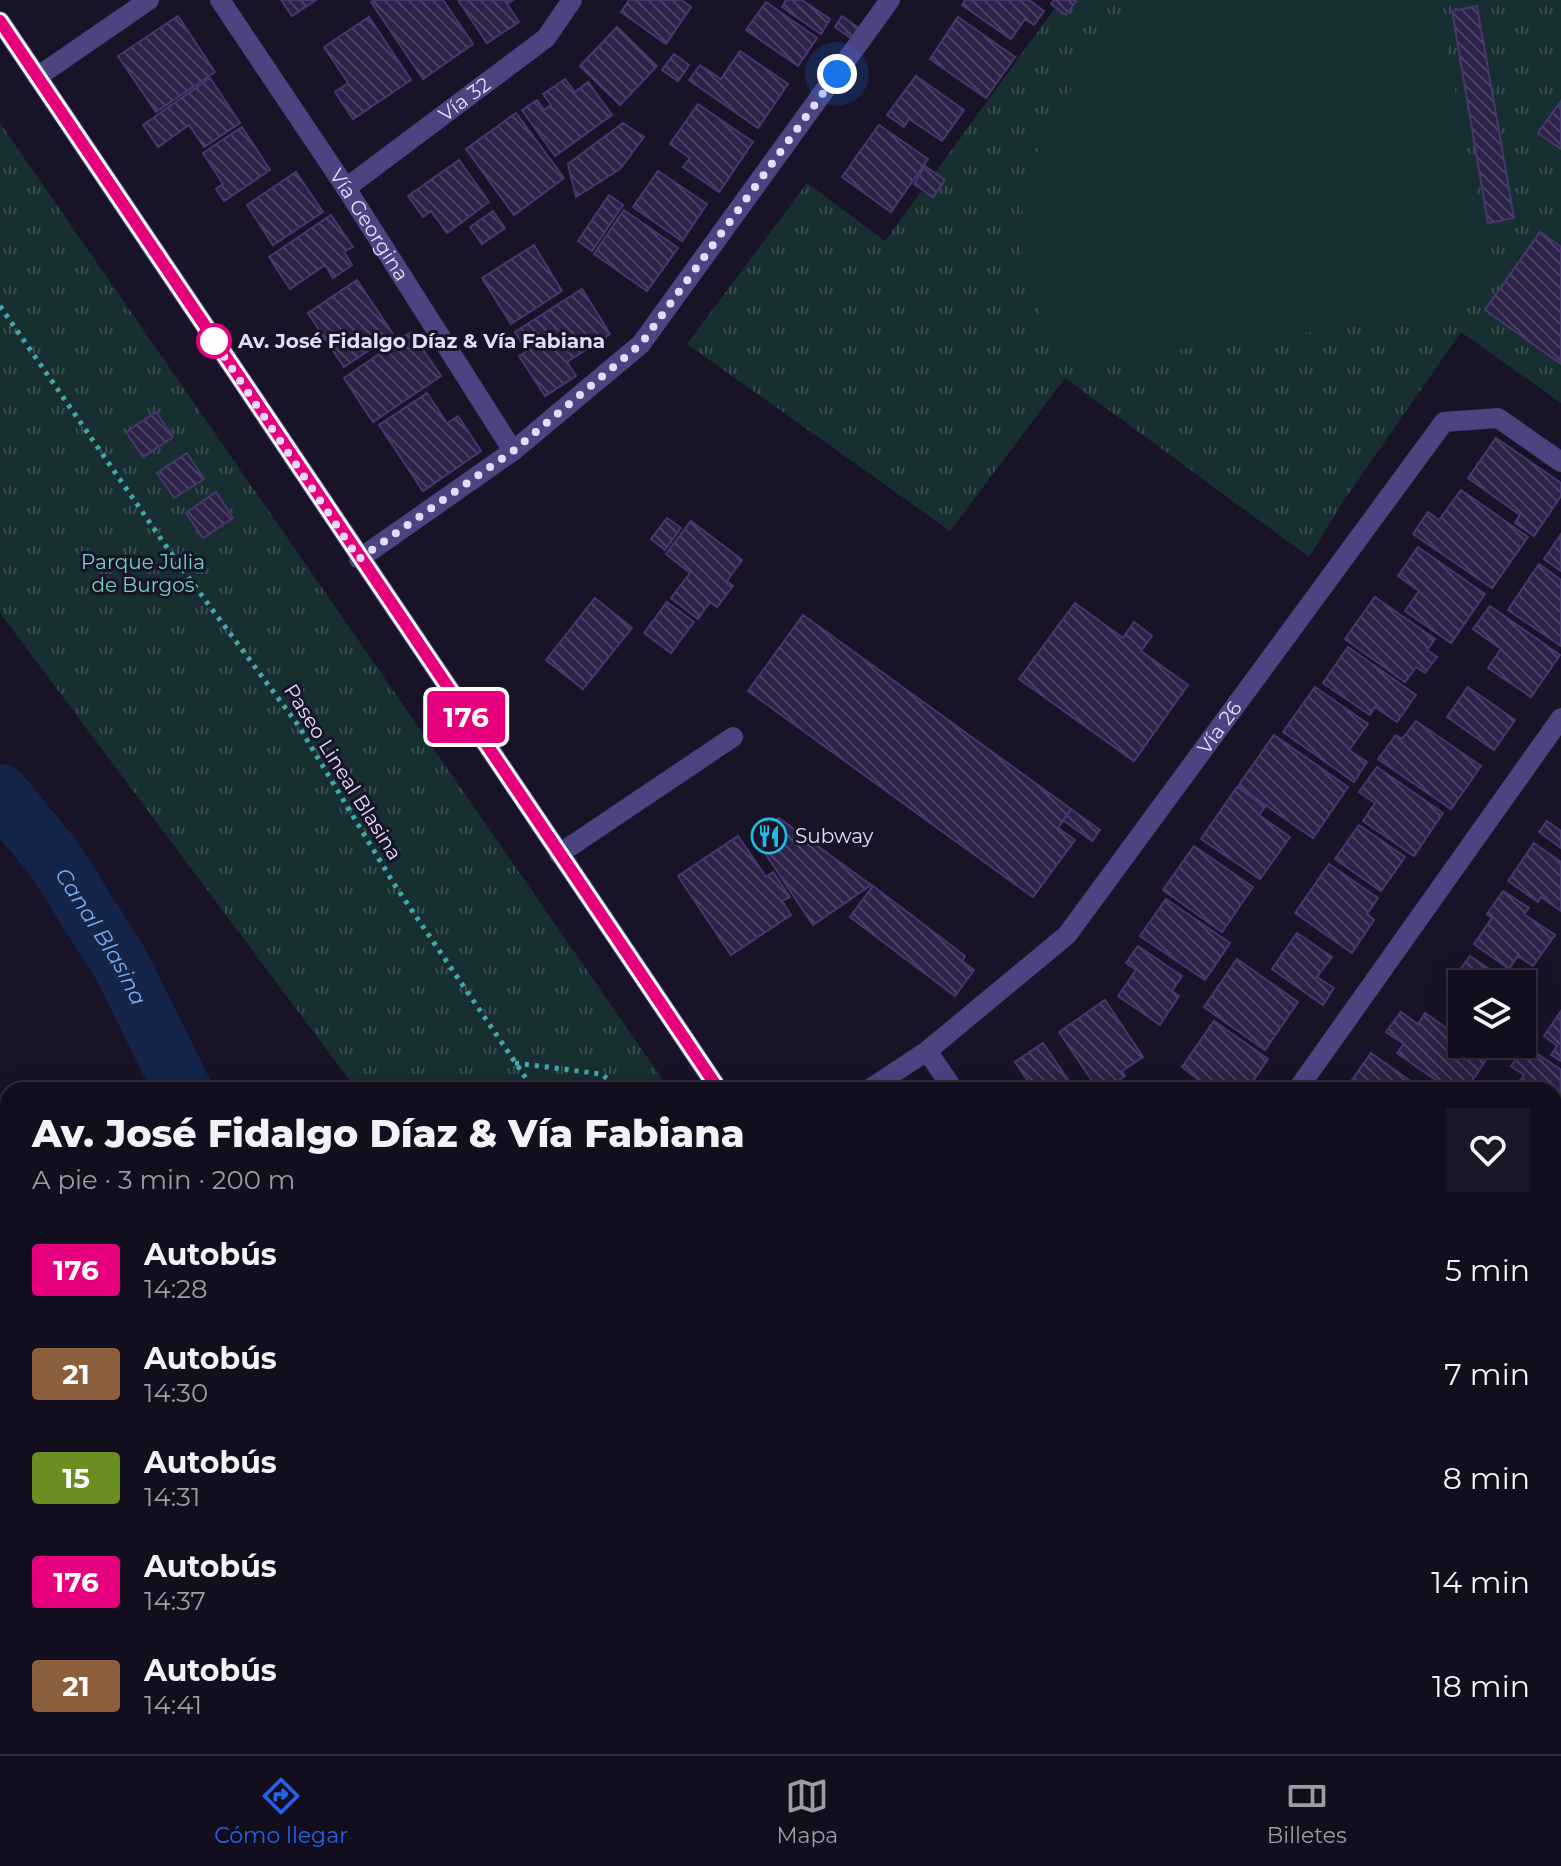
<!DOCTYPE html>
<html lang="es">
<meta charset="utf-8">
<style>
body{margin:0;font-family:Montserrat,sans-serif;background:#1b1726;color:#f1f3f6;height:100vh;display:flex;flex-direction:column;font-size:30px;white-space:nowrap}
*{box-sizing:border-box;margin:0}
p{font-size:26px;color:#9c9ca4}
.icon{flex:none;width:44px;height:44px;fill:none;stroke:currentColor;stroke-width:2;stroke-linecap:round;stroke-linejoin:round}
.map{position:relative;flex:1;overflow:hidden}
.sheet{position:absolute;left:0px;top:1082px;width:1562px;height:672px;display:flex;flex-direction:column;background:#120e1d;border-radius:24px 24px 0 0;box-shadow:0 4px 20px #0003,0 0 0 2px #312e3b}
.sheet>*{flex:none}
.badge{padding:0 16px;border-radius:6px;font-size:28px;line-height:52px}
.tools{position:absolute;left:1448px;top:970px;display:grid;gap:16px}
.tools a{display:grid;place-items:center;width:88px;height:88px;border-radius:0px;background:#120e1d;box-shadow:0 4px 20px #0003,0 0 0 2px #312e3b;font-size:40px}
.you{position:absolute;width:40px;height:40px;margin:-20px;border:6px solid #fff;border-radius:50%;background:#1a73e8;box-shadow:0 0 0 12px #1a73e833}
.map>.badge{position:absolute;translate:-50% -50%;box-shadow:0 0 0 4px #fff}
.round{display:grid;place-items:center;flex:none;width:84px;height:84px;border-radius:0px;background:#1b1726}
.summary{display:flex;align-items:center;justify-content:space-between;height:136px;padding:0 32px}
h1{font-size:38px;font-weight:800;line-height:60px}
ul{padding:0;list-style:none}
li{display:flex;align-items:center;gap:24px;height:104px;padding:0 32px}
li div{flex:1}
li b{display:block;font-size:30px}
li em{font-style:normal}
li .badge{min-width:88px;font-weight:700;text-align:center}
.tab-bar{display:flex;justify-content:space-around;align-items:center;height:112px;border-top:2px solid #312e3b;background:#120e1d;font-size:22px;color:#9c9ca4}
.tab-bar a{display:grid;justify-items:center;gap:4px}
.tab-bar .on{color:#2563eb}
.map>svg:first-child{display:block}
.park{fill:url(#park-tufts)}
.pitch{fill:#172f31}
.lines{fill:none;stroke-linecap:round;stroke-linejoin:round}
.river{stroke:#152449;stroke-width:58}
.building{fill:url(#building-back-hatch);stroke:#473670;stroke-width:2}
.path{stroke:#3eaaae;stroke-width:5;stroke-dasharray:4 6;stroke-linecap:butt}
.minor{stroke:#4c4381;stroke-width:20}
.line-casing{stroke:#fff;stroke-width:18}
.line{stroke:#e6007e;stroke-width:12}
.walk{stroke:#e3ddfb;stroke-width:8;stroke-dasharray:0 14.4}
.stop-dot{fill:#fff;stroke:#e6007e;stroke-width:4}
.labels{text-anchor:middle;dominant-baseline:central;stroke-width:6;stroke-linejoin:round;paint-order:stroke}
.street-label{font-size:20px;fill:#e3ddfb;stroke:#181327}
.stop-label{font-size:20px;font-weight:bold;fill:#e3ddfb;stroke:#181327;text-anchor:start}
.park-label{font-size:20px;fill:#70d4c5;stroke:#181327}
.poi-label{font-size:20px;fill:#e3ddfb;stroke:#181327;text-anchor:start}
.water-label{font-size:22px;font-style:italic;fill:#76acf0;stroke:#181327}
</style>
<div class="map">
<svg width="1561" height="1754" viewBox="0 0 1561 1754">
<defs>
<pattern id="park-tufts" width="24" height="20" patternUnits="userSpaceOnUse" patternTransform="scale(2)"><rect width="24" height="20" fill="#172f31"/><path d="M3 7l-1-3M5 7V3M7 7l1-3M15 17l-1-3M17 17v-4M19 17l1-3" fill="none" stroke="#394d50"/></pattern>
<pattern id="building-back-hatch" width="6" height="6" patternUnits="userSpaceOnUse" patternTransform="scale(2)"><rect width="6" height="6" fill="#2c2146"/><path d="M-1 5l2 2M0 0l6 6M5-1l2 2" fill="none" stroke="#4a4162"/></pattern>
</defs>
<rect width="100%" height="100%" fill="#181327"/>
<!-- park -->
<path class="park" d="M 1061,0 L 1561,0 L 1561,403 L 1461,332 L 1345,499 L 1309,557 L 1065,378 L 950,531 L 687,344 L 807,183 L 885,241 Z
M 0,123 L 670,1090 L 357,1090 L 0,613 Z
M 178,1746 L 415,1746 L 419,1754 L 184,1754 Z
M 841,1746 L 1160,1746 L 1168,1754 L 849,1754 Z"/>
<!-- pitch -->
<path class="pitch" d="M 1141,0 L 1436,0 L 1488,250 C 1488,292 1481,299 1444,315 L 1089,361 L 1048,327 L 1022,271 L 1023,179 L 1089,57 Z"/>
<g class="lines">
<!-- river -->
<g class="river">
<path id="s1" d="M 0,793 L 53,857 L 122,966 L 183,1090"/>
<path d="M 637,1746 L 643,1754"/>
</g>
</g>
<!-- building -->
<path class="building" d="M 281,0 L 316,0 L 292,16 Z
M 374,0 L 443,0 L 473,44 L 423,79 L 371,2 Z
M 458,0 L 513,0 L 507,4 L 519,22 L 487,43 Z
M 629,0 L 681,0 L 691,7 L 666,44 L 621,12 Z
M 786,0 L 802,0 L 830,19 L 821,34 L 782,7 Z
M 965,0 L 1029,0 L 1044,11 L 1034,25 L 1025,19 L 1011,39 L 962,5 Z
M 1054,0 L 1074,0 L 1076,1 L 1066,15 L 1051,4 Z
M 766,2 L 817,38 L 798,66 L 746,30 Z
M 1477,6 L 1514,218 L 1488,223 L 1452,11 Z
M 178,16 L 215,72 L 156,112 L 118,56 Z
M 842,16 L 859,28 L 852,39 L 835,27 Z
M 369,17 L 411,80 L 353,119 L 335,92 L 348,83 L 324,47 Z
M 958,17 L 1015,57 L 986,98 L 930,59 Z
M 617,27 L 657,66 L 620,105 L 580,66 Z
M 740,51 L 788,84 L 758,128 L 689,80 L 700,65 L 721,79 Z
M 674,54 L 689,65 L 678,81 L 662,70 Z
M 916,76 L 964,110 L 942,141 L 909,119 L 904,127 L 887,115 Z
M 210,78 L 240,123 L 204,147 L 189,125 L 158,147 L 143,125 Z
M 565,79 L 575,92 L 588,82 L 612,115 L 555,156 L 522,110 L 537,100 L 544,110 L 551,105 L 543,94 Z
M 1561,101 L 1561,149 L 1538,133 Z
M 698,104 L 753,142 L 719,192 L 683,167 L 690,158 L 670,144 Z
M 516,113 L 564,178 L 514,215 L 466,149 Z
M 623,123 L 644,137 L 620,169 L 576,197 L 568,164 Z
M 879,125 L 928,159 L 891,212 L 842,177 Z
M 242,127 L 270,170 L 224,201 L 216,189 L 223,184 L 203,153 Z
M 459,160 L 489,202 L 447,233 L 431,211 L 423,217 L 408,196 Z
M 925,166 L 945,180 L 933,197 L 914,184 Z
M 658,171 L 707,204 L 682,241 L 633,207 Z
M 296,172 L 323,212 L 273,245 L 247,205 Z
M 609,195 L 623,205 L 592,251 L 578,241 Z
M 624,210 L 678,248 L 647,291 L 594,254 Z
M 493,211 L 505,228 L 482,244 L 470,227 Z
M 331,215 L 353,247 L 344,252 L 352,265 L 333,278 L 325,265 L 290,289 L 269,257 Z
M 1540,232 L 1561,247 L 1561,364 L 1485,310 Z
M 534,245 L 562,291 L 511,324 L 482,278 Z
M 357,280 L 393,334 L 344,367 L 308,313 Z
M 582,289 L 610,334 L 567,362 L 576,376 L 545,396 L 519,356 L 527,351 L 515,332 Z
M 411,332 L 441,376 L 373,422 L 344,378 Z
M 427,393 L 447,423 L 458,416 L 481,451 L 423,491 L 379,425 Z
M 156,412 L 173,437 L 143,457 L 126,432 Z
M 1496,438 L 1561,483 L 1561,496 L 1534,536 L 1515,523 L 1520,515 L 1468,478 Z
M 187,453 L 204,479 L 174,498 L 157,473 Z
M 1461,490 L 1528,537 L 1492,588 L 1413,534 L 1428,512 L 1439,520 Z
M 216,492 L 233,518 L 203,538 L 186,513 Z
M 667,518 L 681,528 L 665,550 L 651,539 Z
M 691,521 L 742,560 L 727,581 L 733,586 L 717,607 L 710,602 L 698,619 L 671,598 L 690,573 L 666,554 Z
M 1561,534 L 1561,571 L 1544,559 Z
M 1418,547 L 1485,594 L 1451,643 L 1405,611 L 1419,591 L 1398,576 Z
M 1539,564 L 1561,580 L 1561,646 L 1508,610 Z
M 1375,597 L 1435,639 L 1427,650 L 1437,657 L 1425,673 L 1416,667 L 1405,682 L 1345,639 Z
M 595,598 L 632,628 L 583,689 L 546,660 Z
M 667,602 L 694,622 L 671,653 L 644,633 Z
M 1075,603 L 1123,638 L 1134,622 L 1152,636 L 1141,651 L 1188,685 L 1134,761 L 1019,679 Z
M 1490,606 L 1560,655 L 1531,697 L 1488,668 L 1501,649 L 1473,629 Z
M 803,615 L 1071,809 L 1058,828 L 1075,840 L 1033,897 L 748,691 Z
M 1348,647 L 1416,695 L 1397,722 L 1375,707 L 1370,715 L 1323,683 Z
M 1315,687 L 1368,724 L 1349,750 L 1367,762 L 1354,782 L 1283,732 Z
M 1468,687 L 1515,720 L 1494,750 L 1447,717 Z
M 1416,721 L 1481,766 L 1451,809 L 1378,759 L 1396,735 L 1402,739 Z
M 1274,735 L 1348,787 L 1313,838 L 1238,786 Z
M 1377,767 L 1443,813 L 1414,856 L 1363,821 L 1375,803 L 1359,792 Z
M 1237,787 L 1265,807 L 1259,815 L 1290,837 L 1260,879 L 1201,839 Z
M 1071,809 L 1100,830 L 1092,841 L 1063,820 Z
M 779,818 L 871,885 L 813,925 L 753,835 Z
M 1547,821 L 1561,831 L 1561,848 L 1539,832 Z
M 1359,825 L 1405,857 L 1381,891 L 1335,859 Z
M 738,836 L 766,877 L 773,872 L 790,897 L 782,901 L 791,915 L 731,955 L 678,876 Z
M 1534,843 L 1561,862 L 1561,911 L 1541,897 L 1538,902 L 1508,881 Z
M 1194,846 L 1253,887 L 1222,932 L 1163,890 Z
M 1329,864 L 1378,898 L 1367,914 L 1374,920 L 1352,953 L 1295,913 Z
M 873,886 L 965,956 L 962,961 L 974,970 L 955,996 L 850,917 Z
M 1503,891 L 1529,908 L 1524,914 L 1555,935 L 1533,966 L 1518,956 L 1509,969 L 1474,944 L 1492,918 L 1487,914 Z
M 1166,899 L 1230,943 L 1205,980 L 1140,936 Z
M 1297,933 L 1332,957 L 1317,977 L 1334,988 L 1323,1005 L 1272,969 Z
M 1138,946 L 1182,976 L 1172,991 L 1179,996 L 1160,1025 L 1118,996 L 1136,970 L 1126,963 Z
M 1470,956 L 1511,984 L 1462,984 L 1462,998 L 1447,988 Z
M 1237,959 L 1298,1002 L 1265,1050 L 1204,1007 Z
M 1105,1000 L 1143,1057 L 1122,1071 L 1125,1076 L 1106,1089 L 1103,1085 L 1097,1088 L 1059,1032 Z
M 1561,1011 L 1561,1061 L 1551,1055 L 1557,1046 L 1544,1036 Z
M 1401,1012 L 1418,1024 L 1425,1013 L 1462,1039 L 1462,1044 L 1469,1044 L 1488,1057 L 1466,1090 L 1450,1090 L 1397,1053 L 1404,1044 L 1386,1032 Z
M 1214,1021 L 1268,1059 L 1247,1090 L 1212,1090 L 1182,1067 Z
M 1043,1043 L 1073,1087 L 1068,1090 L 1034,1090 L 1015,1062 Z
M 1526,1046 L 1561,1070 L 1559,1146 L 1554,1142 L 1554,1090 L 1513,1090 L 1524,1075 L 1511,1066 Z
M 1371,1053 L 1423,1090 L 1345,1090 Z
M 1554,1339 L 1561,1343 L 1561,1386 L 1554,1397 Z
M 1554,1505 L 1561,1509 L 1560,1581 L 1554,1577 Z
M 0,1705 L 8,1713 L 8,1746 L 40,1746 L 44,1754 L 4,1754 L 0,1750 Z
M 1370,1746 L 1441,1746 L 1436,1754 L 1365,1754 Z"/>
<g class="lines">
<!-- path -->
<path class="path" d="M 0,306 L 177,562 L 298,725 L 394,884 L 534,1090
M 515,1063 L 601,1074 L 623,1090
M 337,1746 L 339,1754
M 984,1746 L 989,1754
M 1107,1746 L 1115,1754
M 180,1749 L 181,1746"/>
<!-- minor -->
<g class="minor">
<path id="s2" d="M 220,0 L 346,188 L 513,451"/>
<path d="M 0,21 L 719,1090"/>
<path d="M 37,77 L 149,0"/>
<path id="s3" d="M 346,188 L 546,38 L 572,0"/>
<path d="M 359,559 L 513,451 L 641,344 L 890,0"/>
<path d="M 559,854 L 733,737"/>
<path d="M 927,1051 L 954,1090"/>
<path id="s4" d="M 868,1090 L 927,1051 L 1067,935 L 1444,422 L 1498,418 L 1561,462"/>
<path d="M 1297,1090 L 1561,718"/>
<path d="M 1554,1193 L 1561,1183"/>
<path d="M 0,1631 L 8,1639"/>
<path d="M 1554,1655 L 1561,1645"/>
<path d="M 1554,1729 L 1561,1732"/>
<path d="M 98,1746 L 105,1754"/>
<path d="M 1219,1746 L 1227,1754"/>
<path d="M 1485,1754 L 1491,1746"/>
</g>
</g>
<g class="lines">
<!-- line casing -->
<g class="line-casing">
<path id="line" d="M 0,21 L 719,1090"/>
</g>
<!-- line -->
<use href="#line" class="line"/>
<!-- walk -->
<path class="walk" d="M 214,341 L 207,331 L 359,559 L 513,451 L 641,344 L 837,74"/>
</g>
<!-- icons -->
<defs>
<g id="restaurant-ring" transform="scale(1.8)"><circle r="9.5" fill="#181327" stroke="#1ebfe6" stroke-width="1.5"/><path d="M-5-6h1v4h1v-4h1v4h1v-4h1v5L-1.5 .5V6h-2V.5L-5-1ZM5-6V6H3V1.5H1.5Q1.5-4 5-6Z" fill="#1ebfe6"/></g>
</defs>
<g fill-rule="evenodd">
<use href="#restaurant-ring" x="769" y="836"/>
</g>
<!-- markers -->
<circle class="stop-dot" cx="214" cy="341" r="16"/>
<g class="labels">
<!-- street labels -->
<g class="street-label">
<text stroke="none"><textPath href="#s3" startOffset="148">Vía 32</textPath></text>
<text stroke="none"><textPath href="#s2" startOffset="270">Vía Georgina</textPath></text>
<text stroke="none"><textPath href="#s4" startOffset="510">Vía 26</textPath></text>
<text transform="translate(343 772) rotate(58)">Paseo Lineal Blasina</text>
</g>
<!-- stop labels -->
<g class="stop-label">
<text x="238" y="341">Av. José Fidalgo Díaz &amp; Vía Fabiana</text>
</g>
<!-- park labels -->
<g class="park-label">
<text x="143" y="562">Parque Julia<tspan x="143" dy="23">de Burgos</tspan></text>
</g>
<!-- poi labels -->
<g class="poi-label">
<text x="795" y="836">Subway</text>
</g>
<!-- water labels -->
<g class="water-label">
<text stroke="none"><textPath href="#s1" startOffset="176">Canal Blasina</textPath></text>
</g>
</g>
</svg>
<div class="tools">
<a><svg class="icon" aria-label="layers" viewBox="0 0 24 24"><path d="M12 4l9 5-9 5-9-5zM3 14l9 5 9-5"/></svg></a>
</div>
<div class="you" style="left:837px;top:74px"></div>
<b class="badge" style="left:466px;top:717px;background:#e6007e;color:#fff">176</b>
<section class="sheet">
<div class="summary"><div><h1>Av. José Fidalgo Díaz &amp; Vía Fabiana</h1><p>A pie · 3 min · 200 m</p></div><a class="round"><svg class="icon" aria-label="heart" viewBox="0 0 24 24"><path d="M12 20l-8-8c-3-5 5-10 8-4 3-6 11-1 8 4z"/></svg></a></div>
<ul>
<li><span class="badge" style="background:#e6007e;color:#fff">176</span><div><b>Autobús</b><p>14:28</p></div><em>5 min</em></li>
<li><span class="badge" style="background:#8b5e3c;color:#fff">21</span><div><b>Autobús</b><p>14:30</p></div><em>7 min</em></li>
<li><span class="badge" style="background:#6b8e23;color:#fff">15</span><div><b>Autobús</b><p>14:31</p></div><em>8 min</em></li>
<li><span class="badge" style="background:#e6007e;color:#fff">176</span><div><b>Autobús</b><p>14:37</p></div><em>14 min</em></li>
<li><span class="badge" style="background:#8b5e3c;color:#fff">21</span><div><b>Autobús</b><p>14:41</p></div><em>18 min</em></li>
</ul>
</section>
</div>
<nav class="tab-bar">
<a class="on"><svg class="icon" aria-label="directions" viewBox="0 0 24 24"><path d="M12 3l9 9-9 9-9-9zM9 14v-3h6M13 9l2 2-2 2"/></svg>Cómo llegar</a>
<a><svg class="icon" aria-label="map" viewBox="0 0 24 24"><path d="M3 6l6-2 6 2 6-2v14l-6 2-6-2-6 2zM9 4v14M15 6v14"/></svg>Mapa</a>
<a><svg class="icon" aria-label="tickets" viewBox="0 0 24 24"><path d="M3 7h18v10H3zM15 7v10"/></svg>Billetes</a>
</nav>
